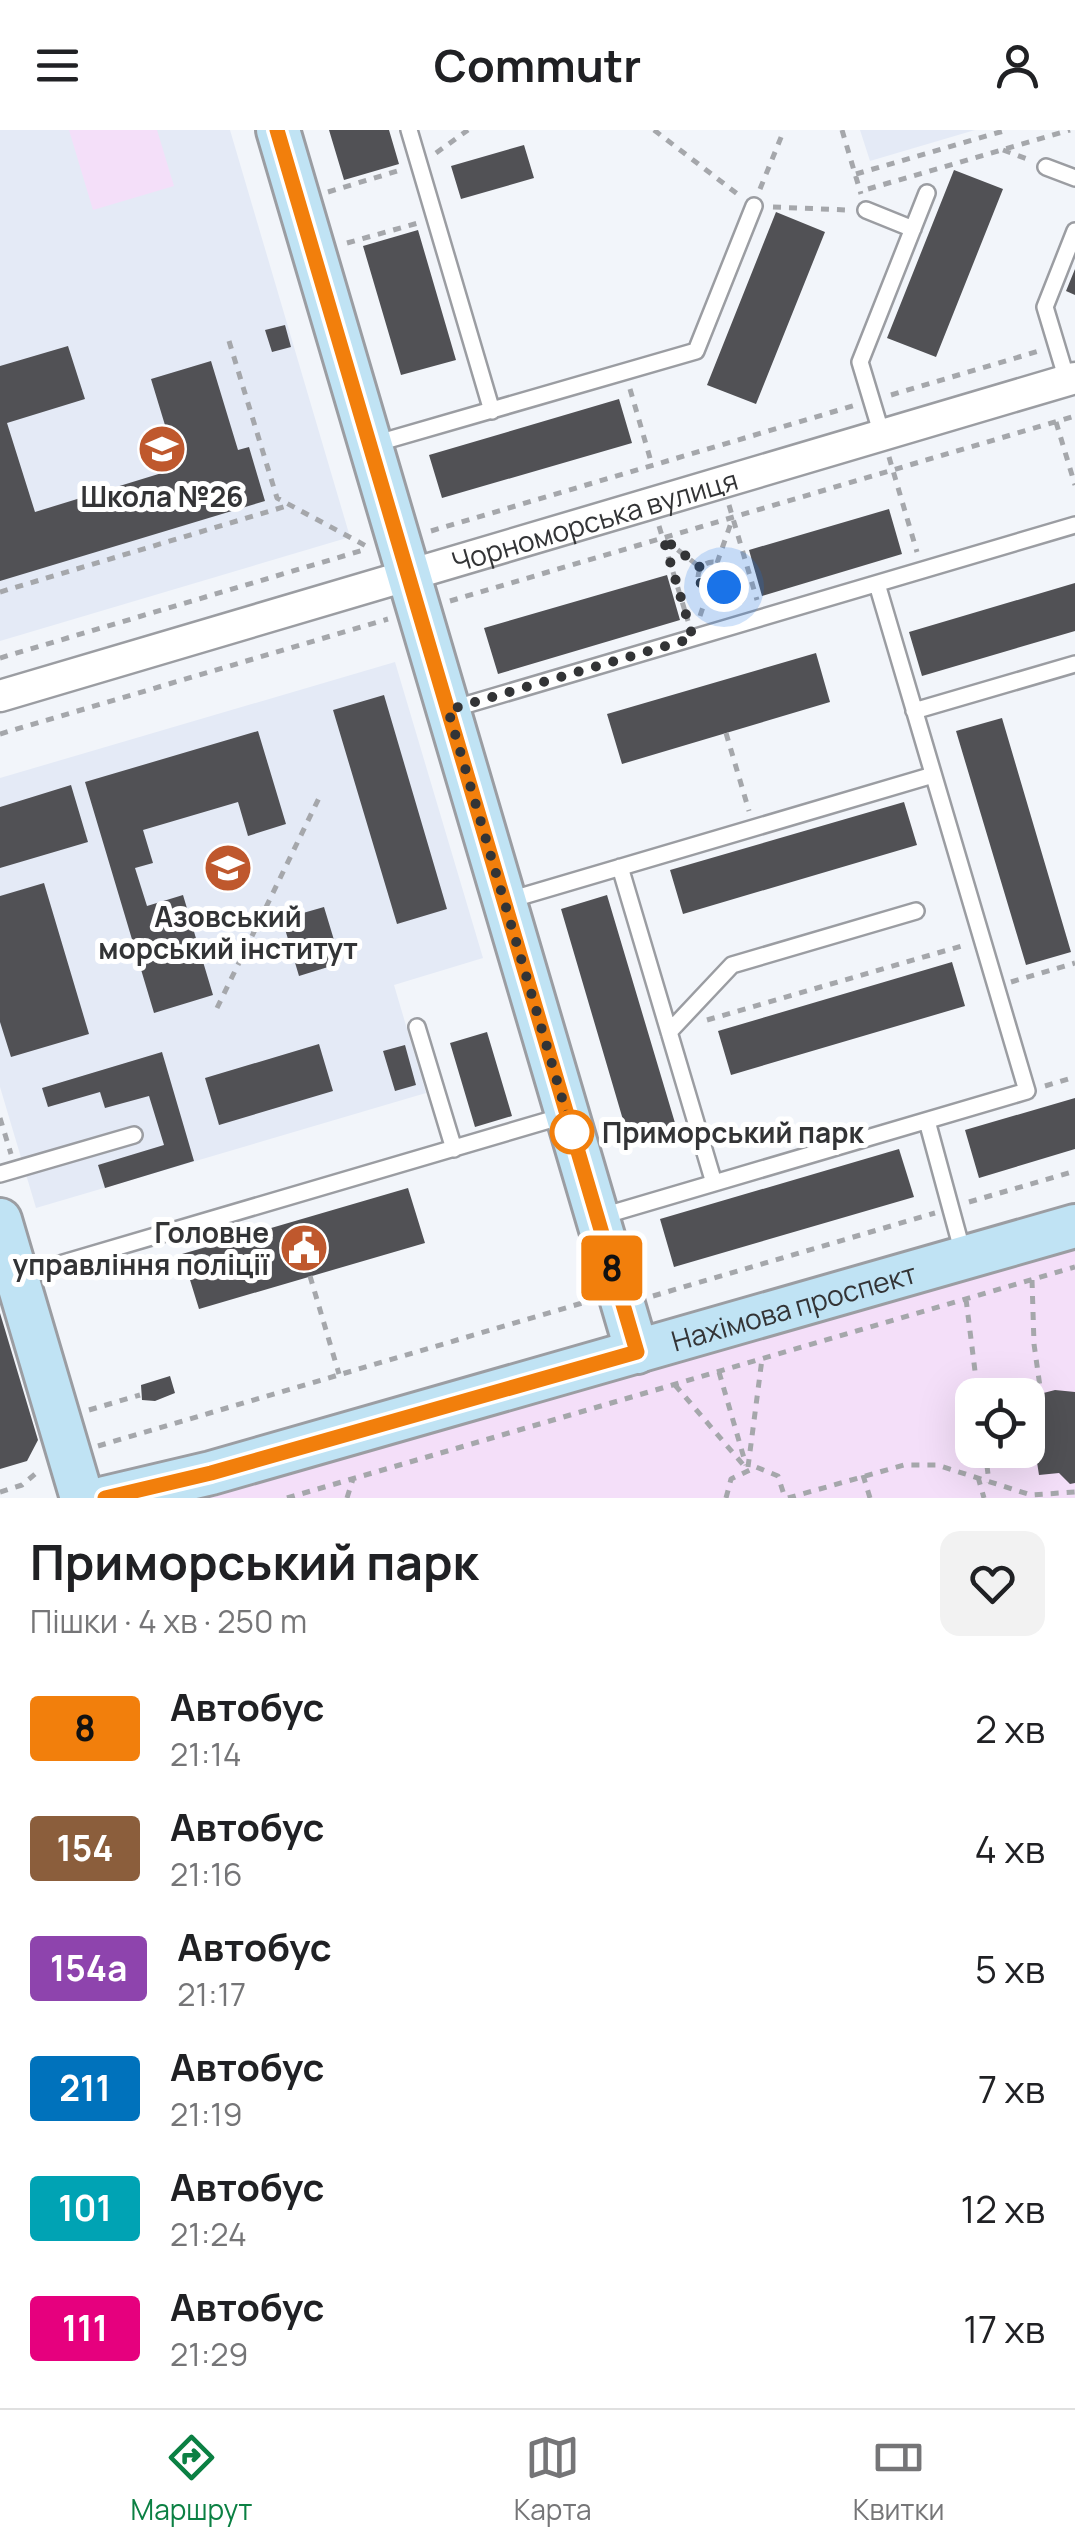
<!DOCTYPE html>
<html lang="uk">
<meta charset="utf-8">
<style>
body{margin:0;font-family:Manrope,sans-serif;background:#f2f2f2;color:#202124;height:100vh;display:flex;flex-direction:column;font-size:38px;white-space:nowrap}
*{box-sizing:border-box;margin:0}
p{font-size:32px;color:#757577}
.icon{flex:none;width:55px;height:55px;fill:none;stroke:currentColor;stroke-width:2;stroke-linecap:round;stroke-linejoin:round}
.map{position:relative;height:1368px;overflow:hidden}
.sheet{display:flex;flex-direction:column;background:#fff;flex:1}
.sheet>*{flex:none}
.badge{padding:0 20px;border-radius:8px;font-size:35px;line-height:65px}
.fabs{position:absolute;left:955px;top:1248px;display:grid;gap:20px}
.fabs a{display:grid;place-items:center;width:90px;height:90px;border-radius:20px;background:#fff;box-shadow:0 10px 40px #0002;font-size:50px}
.you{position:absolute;width:50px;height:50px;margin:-25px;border:8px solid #fff;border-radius:50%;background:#1a73e8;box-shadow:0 0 0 15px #1a73e833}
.map>.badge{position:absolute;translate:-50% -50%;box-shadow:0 0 0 5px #fff}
.round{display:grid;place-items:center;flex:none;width:105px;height:105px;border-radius:20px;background:#f2f2f2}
.head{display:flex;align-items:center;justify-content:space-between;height:170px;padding:0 30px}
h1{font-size:48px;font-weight:700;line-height:75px}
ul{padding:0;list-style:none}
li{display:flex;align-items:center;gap:30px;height:120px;padding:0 30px}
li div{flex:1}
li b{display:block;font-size:38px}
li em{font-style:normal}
li .badge{min-width:110px;font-weight:700;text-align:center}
header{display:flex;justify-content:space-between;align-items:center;height:130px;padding:0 30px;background:#fff;font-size:45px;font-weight:700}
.dock{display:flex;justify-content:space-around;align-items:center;height:140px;border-top:2px solid #e0e0e0;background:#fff;font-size:28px;color:#757577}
.dock a{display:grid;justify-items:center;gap:5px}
.dock .active{color:#0b8043}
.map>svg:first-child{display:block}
.built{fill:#e4eaf6}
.green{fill:#f4dff9;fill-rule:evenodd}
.building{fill:#515155}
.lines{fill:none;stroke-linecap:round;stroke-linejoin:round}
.service-casing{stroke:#9b9da2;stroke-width:20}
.minor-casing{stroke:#9b9da2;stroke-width:35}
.secondary-casing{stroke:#9b9da2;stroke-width:48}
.path{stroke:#a5a7ab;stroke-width:5;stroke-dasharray:8 8;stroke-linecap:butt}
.service{stroke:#fff;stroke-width:15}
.minor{stroke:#fff;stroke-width:30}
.secondary{stroke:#c0e3f4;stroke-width:42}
.line-casing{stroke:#fff;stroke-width:22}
.line{stroke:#f27f0c;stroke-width:15}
.walk{stroke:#333436;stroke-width:10;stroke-dasharray:0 18}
.stop-dot{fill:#fff;stroke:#f27f0c;stroke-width:5}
.labels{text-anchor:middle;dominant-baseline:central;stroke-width:10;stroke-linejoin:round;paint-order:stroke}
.poi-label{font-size:28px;font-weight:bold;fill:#333436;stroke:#fff}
.street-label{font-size:28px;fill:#333436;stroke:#fff}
.stop-label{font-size:28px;font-weight:bold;fill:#333436;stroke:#fff;text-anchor:start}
</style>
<header><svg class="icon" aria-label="menu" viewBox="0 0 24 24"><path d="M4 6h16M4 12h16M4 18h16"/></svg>Commutr<svg class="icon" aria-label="person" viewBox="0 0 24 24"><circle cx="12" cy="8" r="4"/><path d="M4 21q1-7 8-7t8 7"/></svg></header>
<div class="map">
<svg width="1075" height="1368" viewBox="0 0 1075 1368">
<rect width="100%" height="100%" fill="#f2f5fa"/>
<!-- built -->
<path class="built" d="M 0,0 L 230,0 L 350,407 L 0,511 Z
M 860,0 L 975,0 L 870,31 Z
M 395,532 L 483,828 L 394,855 L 426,963 L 36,1078 L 0,957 L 0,648 Z"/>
<!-- green -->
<path class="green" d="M 69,0 L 157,0 L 174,56 L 93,80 Z
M 1075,1093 L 1075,1368 L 130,1368 ZM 972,1265 L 1028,1265 L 1028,1320 L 972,1320 Z"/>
<!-- building -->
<path class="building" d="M 329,0 L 389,0 L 399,34 L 344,50 Z
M 524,15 L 534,48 L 461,69 L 451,36 Z
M 954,40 L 1003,59 L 936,227 L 887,208 Z
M 776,82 L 825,102 L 756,274 L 707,255 Z
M 418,100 L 456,230 L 401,245 L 363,116 Z
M 1075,139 L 1075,165 L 1066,161 Z
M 285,195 L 291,217 L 272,222 L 265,200 Z
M 68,216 L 85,269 L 7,293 L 35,382 L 178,338 L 151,249 L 211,231 L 238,320 L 249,317 L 265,371 L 0,451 L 0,236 Z
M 619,269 L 632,313 L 442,368 L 429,325 Z
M 889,379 L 902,424 L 762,466 L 749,420 Z
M 667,445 L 680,490 L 498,544 L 484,498 Z
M 1075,453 L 1075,501 L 922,546 L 909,502 Z
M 816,523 L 830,572 L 622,634 L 607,584 Z
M 384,565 L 447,779 L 397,794 L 333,580 Z
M 1002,588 L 1071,822 L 1026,835 L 956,601 Z
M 258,601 L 286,694 L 248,706 L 238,672 L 143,700 L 153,733 L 135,738 L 147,776 L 183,765 L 213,865 L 154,883 L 85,652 Z
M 71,655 L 88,712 L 0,738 L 0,677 Z
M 904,672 L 917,715 L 683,784 L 670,740 Z
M 44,753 L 89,904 L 11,927 L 0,892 L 0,766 Z
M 607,765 L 678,1003 L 631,1017 L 561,779 Z
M 324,777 L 341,833 L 299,846 L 282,789 Z
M 952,832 L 965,876 L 731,945 L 718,901 Z
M 487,902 L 512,986 L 475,997 L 450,913 Z
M 319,914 L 333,961 L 219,995 L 205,948 Z
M 405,915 L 416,955 L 395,961 L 383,921 Z
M 162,922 L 194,1031 L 105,1058 L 98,1035 L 164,1015 L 149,966 L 105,978 L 100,962 L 48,977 L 42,958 Z
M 1075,968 L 1075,1019 L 979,1048 L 965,1000 Z
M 899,1019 L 914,1067 L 674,1137 L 660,1089 Z
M 408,1058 L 425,1113 L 199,1179 L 182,1124 Z
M 0,1183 L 38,1310 L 27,1331 L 0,1339 Z
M 170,1246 L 175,1263 L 155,1271 L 142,1270 L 141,1255 Z
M 1055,1260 L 1075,1262 L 1075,1353 L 1070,1354 L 1059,1343 L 1039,1345 L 1028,1275 L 1028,1267 Z"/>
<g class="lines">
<!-- service casing -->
<g class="service-casing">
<path id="service" d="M 409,0 L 492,281
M 1046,37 L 1075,48
M 866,80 L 913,99
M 1067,250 L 1045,177 L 1075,101
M 882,305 L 860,232 L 927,63
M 374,314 L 696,221 L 754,76
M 452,579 L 1075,395
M 914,581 L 1075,534
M 620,737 L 714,1053
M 506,771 L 933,645
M 417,897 L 454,1019
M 669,902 L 732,835 L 916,781
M 927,991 L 964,1127
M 0,1044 L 134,1005
M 599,1087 L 1027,961 L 877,454
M 19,1146 L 563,986"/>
</g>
<!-- minor casing -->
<g class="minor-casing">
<g id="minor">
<path id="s1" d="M 0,566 L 1075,248"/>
</g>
</g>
<!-- secondary casing -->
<g class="secondary-casing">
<g id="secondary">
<path d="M 278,0 L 637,1222"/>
<path d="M 0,1090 L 82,1368"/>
<path id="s2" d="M 105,1368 L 211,1343 L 1075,1096"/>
</g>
</g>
<!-- path -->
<path class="path" d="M 654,0 L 740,66
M 842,0 L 861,64
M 1003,20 L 1030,30
M 436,23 L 468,0
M 856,44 L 1007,0
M 760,59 L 784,0
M 868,59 L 1070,0
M 328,62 L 404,39
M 773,77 L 847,80
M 347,113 L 418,93
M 229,211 L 277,368 L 368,417
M 630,259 L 652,335
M 891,265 L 1039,221
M 1056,292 L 1075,355
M 889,327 L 917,422
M 729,375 L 757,470
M 659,396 L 688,491
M 431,401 L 856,275
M 665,410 L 701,438
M698 447a15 15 0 1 1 30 0a15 15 0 1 1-30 0Z
M 717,433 L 732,390
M 725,457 L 746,474
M 0,462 L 290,375
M 450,471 L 1075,286
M 700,486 L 708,462
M 0,528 L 367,419
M 726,603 L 749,681
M 0,604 L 388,489
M 1011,852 L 1075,833
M 217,878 L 319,668
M 707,890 L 965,815
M 1045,956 L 1075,947
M 0,988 L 11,1024
M 969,1072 L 1075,1041
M 310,1146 L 339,1244
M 1032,1150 L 1034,1214 L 1041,1264
M 653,1166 L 935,1083
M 966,1169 L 978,1265
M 719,1242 L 746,1335
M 675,1255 L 746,1338
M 89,1280 L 140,1265
M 98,1316 L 589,1171
M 985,1320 L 989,1352
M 748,1337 L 762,1229
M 863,1345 L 870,1368
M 978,1347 L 984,1368
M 0,1362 L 22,1355 L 41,1339
M 287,1368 L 1075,1137
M 347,1368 L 353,1349
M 726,1368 L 731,1349 L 756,1337 L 778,1346 L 785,1368
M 788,1368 L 904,1335 L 937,1335 L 1031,1365 L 1075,1362"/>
<!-- service -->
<use href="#service" class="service"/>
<!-- minor -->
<use href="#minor" class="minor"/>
<!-- secondary -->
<use href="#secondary" class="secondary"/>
</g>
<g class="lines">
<!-- line casing -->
<g class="line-casing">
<path id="line" d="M 105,1368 L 211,1343 L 637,1222 L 277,0"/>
</g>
<!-- line -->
<use href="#line" class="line"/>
<!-- walk -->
<path class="walk" d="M 572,1002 L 448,580 L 693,508 L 663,408 L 701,438 L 698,447 L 704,460 L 712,463 L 724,457"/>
</g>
<!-- icons -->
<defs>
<g id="school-disc" transform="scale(2.5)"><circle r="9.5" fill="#bf582d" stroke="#fff"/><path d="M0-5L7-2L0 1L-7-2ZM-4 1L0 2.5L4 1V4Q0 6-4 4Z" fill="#fff"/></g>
<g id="university-disc" transform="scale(2.5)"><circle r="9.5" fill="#bf582d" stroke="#fff"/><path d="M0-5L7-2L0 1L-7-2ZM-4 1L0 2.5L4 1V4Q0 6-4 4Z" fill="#fff"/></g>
<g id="civic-disc" transform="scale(2.5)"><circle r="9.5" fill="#bf582d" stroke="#fff"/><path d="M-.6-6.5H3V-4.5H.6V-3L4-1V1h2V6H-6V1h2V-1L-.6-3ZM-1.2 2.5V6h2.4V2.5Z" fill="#fff"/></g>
</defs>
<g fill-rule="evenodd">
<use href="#school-disc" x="162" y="319"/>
<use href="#university-disc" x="228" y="738"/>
<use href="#civic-disc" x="304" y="1118"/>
</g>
<!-- markers -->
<circle class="stop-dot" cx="572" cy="1002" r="20"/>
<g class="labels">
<!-- poi labels -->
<g class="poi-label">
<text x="162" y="366">Школа №26</text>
<text x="228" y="786">Азовський<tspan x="228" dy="32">морський інститут</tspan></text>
<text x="269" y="1102" text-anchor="end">Головне<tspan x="269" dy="32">управління поліції</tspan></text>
</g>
<!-- street labels -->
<g class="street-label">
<text stroke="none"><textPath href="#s1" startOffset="620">Чорноморська вулиця</textPath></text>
<text stroke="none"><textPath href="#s2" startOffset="715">Нахімова проспект</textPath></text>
</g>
<!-- stop labels -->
<g class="stop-label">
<text x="602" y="1002">Приморський парк</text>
</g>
</g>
</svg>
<div class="fabs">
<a><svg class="icon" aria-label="locate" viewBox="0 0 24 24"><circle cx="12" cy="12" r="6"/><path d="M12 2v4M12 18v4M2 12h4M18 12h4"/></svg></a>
</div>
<div class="you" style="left:724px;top:457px"></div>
<b class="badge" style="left:612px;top:1138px;background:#f27f0c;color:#111">8</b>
</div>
<section class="sheet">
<div class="head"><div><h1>Приморський парк</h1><p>Пішки · 4 хв · 250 m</p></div><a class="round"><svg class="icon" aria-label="heart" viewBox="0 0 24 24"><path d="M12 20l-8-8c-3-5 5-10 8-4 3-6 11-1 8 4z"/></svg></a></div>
<ul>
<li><span class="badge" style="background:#f27f0c;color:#111">8</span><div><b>Автобус</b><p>21:14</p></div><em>2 хв</em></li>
<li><span class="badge" style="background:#8b5e3c;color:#fff">154</span><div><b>Автобус</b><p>21:16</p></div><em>4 хв</em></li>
<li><span class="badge" style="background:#8e44ad;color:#fff">154а</span><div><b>Автобус</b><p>21:17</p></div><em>5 хв</em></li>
<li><span class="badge" style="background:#0072bc;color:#fff">211</span><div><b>Автобус</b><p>21:19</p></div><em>7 хв</em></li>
<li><span class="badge" style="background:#00a3b4;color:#fff">101</span><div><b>Автобус</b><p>21:24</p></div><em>12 хв</em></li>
<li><span class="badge" style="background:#e6007e;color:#fff">111</span><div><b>Автобус</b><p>21:29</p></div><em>17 хв</em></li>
</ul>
</section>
<nav class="dock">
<a class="active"><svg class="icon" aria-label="directions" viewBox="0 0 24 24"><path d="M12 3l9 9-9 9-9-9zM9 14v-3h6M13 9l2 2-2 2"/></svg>Маршрут</a>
<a><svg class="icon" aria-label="map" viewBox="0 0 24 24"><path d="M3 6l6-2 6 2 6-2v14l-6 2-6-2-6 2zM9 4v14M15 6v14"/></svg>Карта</a>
<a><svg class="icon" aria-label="tickets" viewBox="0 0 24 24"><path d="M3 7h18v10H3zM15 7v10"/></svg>Квитки</a>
</nav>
